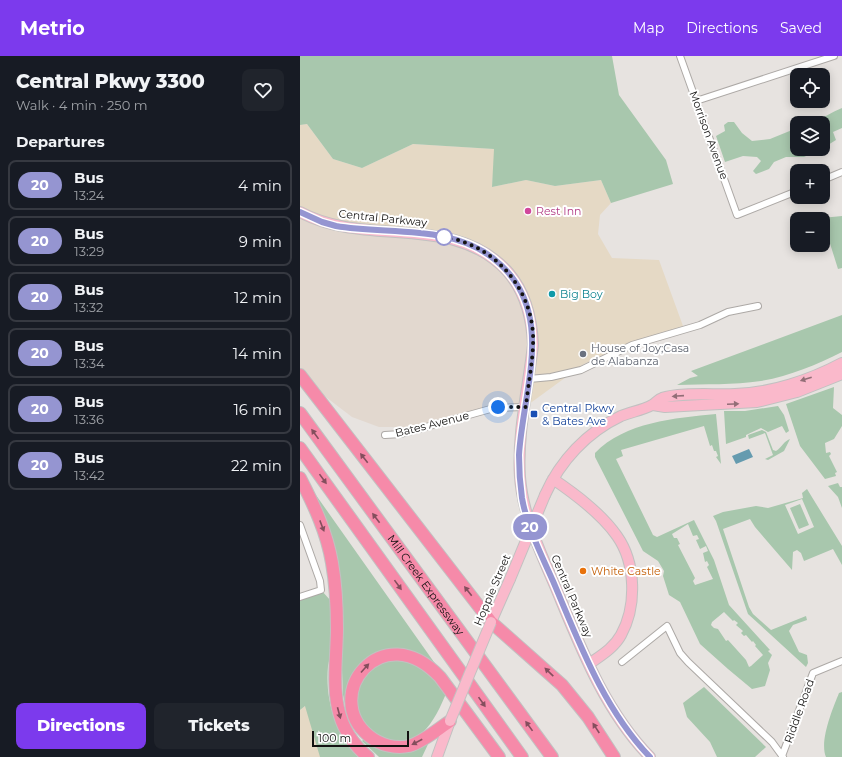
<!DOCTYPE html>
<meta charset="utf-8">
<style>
body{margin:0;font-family:Montserrat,sans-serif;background:#20242c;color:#f1f3f6;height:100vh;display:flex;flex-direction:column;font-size:15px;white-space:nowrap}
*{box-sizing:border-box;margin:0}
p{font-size:13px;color:#9ea1a6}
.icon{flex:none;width:22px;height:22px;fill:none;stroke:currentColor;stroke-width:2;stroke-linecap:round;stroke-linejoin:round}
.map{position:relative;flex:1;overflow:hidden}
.panel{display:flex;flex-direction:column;background:#171b24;width:300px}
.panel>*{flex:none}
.badge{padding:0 8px;border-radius:13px;font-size:14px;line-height:26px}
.controls{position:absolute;left:490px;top:12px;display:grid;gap:8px}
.controls a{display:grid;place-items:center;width:40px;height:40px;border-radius:8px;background:#171b24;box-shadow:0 2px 10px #0003;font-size:20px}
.scale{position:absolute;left:12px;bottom:10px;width:97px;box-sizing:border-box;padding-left:4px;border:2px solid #131211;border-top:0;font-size:11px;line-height:14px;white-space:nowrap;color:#131211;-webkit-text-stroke:3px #fff;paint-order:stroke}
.you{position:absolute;width:20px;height:20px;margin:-10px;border:3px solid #fff;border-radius:50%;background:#1a73e8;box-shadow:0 0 0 6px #1a73e833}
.map>.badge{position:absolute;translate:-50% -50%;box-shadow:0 0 0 2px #fff}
h2{padding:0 16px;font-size:15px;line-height:36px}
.round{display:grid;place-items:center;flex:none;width:42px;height:42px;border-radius:8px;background:#20242c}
.head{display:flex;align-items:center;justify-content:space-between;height:68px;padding:0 16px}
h1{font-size:19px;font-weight:800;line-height:30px}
.action{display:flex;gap:8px;margin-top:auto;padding:8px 16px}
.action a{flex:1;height:46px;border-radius:8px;background:#7c3aed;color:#fff;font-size:16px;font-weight:800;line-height:46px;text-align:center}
.action a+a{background:#20242c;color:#f1f3f6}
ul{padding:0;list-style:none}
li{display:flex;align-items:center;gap:12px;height:50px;margin:0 8px 6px;padding:0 8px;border:2px solid #363941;border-radius:8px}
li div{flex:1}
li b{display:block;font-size:15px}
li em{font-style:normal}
li .badge{min-width:44px;font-weight:700;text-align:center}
header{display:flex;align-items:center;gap:24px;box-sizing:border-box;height:56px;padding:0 20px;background:#7c3aed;color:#fff}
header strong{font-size:19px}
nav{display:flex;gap:22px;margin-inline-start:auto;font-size:14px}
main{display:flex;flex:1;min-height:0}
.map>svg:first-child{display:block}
.commercial{fill:#e5d9c5}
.built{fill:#e2d8cf}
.green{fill:#a8c7ad;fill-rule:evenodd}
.water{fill:#659baf}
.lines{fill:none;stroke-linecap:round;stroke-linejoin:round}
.street-casing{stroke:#ada9a6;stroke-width:8}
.primary-casing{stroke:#c2c1c1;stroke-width:12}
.highway-casing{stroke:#c2c1c1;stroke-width:14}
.street{stroke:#fff;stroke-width:6}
.primary{stroke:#fab9cb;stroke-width:10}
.highway{stroke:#f68aa9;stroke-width:12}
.primary-bridge-casing{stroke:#c2c1c1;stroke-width:12;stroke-linecap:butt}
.primary-bridge{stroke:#fab9cb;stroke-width:10}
.oneway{fill:#926e77}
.oneway2{fill:#844e5d}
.line-casing{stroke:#fff;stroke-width:9}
.line{stroke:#9595d1;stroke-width:6}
.walk{stroke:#131211;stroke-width:4;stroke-dasharray:0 7.2}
.hotel-dot{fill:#d1479c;stroke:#fff;stroke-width:1.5}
.stop-dot{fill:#fff;stroke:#9595d1;stroke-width:2}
.culture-dot{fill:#0f9aa8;stroke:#fff;stroke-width:1.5}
.worship-dot{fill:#6b7280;stroke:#fff;stroke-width:1.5}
.transit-dot{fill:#1a4fb4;stroke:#fff;stroke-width:1.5}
.food-dot{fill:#e8710a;stroke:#fff;stroke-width:1.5}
.labels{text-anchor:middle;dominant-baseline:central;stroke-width:4;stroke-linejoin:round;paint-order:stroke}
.street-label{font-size:11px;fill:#131211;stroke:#fff}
.hotel-label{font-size:11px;fill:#b23c85;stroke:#fff;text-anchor:start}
.culture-label{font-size:11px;fill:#0d838f;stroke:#fff;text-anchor:start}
.worship-label{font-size:11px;fill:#5b616d;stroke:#fff;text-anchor:start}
.transit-label{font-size:11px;fill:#164399;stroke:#fff;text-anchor:start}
.food-label{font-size:11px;fill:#c56008;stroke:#fff;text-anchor:start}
</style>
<header>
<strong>Metrio</strong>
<nav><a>Map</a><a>Directions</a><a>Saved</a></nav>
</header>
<main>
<section class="panel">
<div class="head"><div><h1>Central Pkwy 3300</h1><p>Walk · 4 min · 250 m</p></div><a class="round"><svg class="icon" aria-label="heart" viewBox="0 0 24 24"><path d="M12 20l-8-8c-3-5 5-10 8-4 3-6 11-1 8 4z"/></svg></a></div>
<h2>Departures</h2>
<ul>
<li><span class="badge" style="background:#9595d1;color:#fff">20</span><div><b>Bus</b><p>13:24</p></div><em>4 min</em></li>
<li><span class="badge" style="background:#9595d1;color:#fff">20</span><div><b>Bus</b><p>13:29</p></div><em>9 min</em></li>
<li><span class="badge" style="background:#9595d1;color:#fff">20</span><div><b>Bus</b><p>13:32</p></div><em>12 min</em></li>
<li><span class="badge" style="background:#9595d1;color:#fff">20</span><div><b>Bus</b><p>13:34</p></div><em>14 min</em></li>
<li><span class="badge" style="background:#9595d1;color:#fff">20</span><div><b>Bus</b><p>13:36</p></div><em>16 min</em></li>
<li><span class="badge" style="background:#9595d1;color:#fff">20</span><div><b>Bus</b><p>13:42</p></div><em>22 min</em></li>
</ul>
<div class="action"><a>Directions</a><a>Tickets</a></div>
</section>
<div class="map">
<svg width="542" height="701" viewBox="0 0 542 701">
<rect width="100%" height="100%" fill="#e7e3e0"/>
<!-- commercial -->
<path class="commercial" d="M 7,68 L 33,103 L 62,112 L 113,88 L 195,93 L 192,131 L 226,124 L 255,130 L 301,124 L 311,147 L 300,159 L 298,178 L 312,202 L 359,204 L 383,270 L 326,289 L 284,308 L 225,351 L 49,172 L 0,156 L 0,69 Z
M 13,644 L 26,701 L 0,701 L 0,654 Z"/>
<!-- built -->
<path class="built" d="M 0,156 L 7,160 L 150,182 L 202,210 L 231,265 L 225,351 L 203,350 L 126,371 L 79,371 L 52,361 L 14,332 L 0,313 Z"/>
<!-- green -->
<path class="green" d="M 0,0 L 312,0 L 319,39 L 366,104 L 373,128 L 311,147 L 301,124 L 255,130 L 226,124 L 192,131 L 194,93 L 113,88 L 62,112 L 33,103 L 7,68 L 0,69 Z
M 542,52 L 542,72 L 533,76 L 536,84 L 523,92 L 523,67 L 511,67 C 523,63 531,56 542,52 Z
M 428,66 L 434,66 L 442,77 L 452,85 L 470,83 L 497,72 L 497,93 L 521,93 L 504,101 L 486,101 L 474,106 L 469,113 L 456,118 L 453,115 L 461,105 L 457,101 L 443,100 L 425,106 L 416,80 L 425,75 L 424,69 Z
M 542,160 L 542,212 L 538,213 L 522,162 Z
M 542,259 L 542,296 C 516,309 490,320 461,325 C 433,329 405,328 377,329 L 390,322 L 398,320 L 391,315 Z
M 534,331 L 533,352 L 542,359 L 542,370 L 534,383 L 525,387 L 526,397 L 530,396 L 531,398 L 529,400 L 537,416 L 535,417 L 536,420 L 525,423 L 500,390 L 486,348 Z
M 478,350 L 484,359 L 489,375 L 486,377 L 482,370 L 468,376 L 461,372 L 446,379 L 446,381 L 426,388 L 424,355 L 445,355 Z
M 416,358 L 421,408 L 416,401 L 418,400 L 416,395 L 414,395 L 412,389 L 410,390 L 404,370 L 321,394 L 323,400 L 316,403 L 353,479 L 357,481 L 394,464 L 414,504 L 429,549 L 470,594 L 468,595 L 472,599 L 468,607 L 470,614 L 465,630 L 452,633 L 428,613 L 400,588 L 380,546 L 369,539 L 363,520 L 364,515 L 358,505 L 343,495 L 295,401 L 295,397 C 325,366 375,362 416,358 ZM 388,468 L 393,480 L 397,479 L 399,483 L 396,484 L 400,493 L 406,490 L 408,495 L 403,497 L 405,506 L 407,505 L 409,509 L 407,511 L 413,523 L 395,529 L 393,525 L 395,522 L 378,489 L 380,488 L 377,482 L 374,482 L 372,478 ZM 424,556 L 433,565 L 434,564 L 438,567 L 436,569 L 443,575 L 441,577 L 444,580 L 446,579 L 452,586 L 453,585 L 456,589 L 455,590 L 463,599 L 451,610 L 449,611 L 446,604 L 428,584 L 426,585 L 418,573 L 414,572 L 411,569 L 412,566 Z
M 462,374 L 466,376 L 473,394 L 476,395 C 482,391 484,385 490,383 L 484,395 L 468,404 L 465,403 L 473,399 L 465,377 L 449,383 L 448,379 Z
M 6,425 L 141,616 C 116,597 111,589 78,598 L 45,648 L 43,639 L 42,614 L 39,599 L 39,551 Z
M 538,427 L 540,431 L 542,431 L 542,452 L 538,441 L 528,430 Z
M 507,433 L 542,490 L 542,509 L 533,493 L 504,505 L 501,497 L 497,494 L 493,496 L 492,514 L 455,471 L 450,463 L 423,473 L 449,551 L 453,558 L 471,574 L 506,560 L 507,564 L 493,569 L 489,575 L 499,596 L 507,599 L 508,607 L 506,611 L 448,558 L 416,465 L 413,460 L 423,456 L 456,450 L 468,452 L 503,442 L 502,437 ZM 502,443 L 514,471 L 498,478 L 485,449 Z
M 500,448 L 509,469 L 499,473 L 490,452 Z
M 21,534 L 31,545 C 31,561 32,577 31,592 C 31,598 29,604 28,610 C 25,645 35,674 58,701 L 20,701 L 5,650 L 0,654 L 0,541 Z
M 86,603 L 113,605 L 147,635 C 141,650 134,666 122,677 C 110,687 86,687 73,679 C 57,669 50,633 64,619 C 70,613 79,608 86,603 Z
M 404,631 L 466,691 L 455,701 L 417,701 L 410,686 L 387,661 L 383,647 Z
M 542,636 L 542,701 L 526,701 C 519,685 533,652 539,637 Z
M 65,682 L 73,688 L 130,684 L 122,701 L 79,701 L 62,685 Z"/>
<!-- water -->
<path class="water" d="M 449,393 L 453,401 L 436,408 L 432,400 Z"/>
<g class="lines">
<!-- street casing -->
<g class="street-casing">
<path id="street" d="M 380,0 L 437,159 L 497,135
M 396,45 L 534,0
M 523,124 L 542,116
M 229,323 L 251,321 L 281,314 L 332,289 L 400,269 L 428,256 L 458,250
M 85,379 L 101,378 L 194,352 L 225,351
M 0,469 L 20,525 L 21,534 L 0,541
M 322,606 L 367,570 L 380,597 L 388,606 L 472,686 L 483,701
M 482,700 L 513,617 L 542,605"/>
</g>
<!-- primary casing -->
<g class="primary-casing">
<path id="primary" d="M 0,156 C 66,192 154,156 208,216 C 226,237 232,263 233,289 C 228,333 217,378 220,421 C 223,460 240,495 255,530 C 280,590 304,654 350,701
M 353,349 L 365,351 L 457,346 L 497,336 L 542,318
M 253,423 C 275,438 301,457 317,480 C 336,507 337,550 321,579 C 314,592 300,600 289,608
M 245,439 C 260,405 287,376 321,360 C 331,356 343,354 352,349 C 356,347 358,343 362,342 C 379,336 415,339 435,338 C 471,337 510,324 542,307
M 191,566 L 210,523
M 137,701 L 150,665"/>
</g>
<!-- highway casing -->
<g class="highway-casing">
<g id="highway">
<path d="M 0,319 L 191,566 L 262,629 L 288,661 L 314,701"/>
<path id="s1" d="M 0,357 L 252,701"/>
<path d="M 0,392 L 222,701"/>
<path d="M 0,422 C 14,449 27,477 32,507 C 36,529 37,552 37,574 C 36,622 26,666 68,701"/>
<path d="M 150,665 C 138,673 123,686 109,690 C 95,693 80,689 69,680 C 20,640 82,559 140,621 L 199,701"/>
</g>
</g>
<!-- street -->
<use href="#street" class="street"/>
<!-- primary -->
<use href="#primary" class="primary"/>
<!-- highway -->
<use href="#highway" class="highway"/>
<!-- primary-bridge casing -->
<g class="primary-bridge-casing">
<path id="primary-bridge" d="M 210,523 L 245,439
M 150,665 L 191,566"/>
</g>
<!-- primary-bridge -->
<use href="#primary-bridge" class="primary-bridge"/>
</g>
<!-- one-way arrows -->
<defs><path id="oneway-solid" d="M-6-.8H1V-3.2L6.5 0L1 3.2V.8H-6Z"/></defs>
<g class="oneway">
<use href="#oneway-solid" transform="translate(506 323) rotate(162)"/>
<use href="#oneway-solid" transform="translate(378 340) rotate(176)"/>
<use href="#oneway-solid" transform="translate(433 348) rotate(-3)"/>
</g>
<g class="oneway2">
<use href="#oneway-solid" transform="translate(15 378) rotate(-126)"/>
<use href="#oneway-solid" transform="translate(64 402) rotate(-128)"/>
<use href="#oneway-solid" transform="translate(23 423) rotate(54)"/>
<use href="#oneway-solid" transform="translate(76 462) rotate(-127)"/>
<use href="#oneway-solid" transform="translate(22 470) rotate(69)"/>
<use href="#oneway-solid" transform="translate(98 529) rotate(54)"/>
<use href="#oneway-solid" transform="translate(168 535) rotate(-128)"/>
<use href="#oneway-solid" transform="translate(65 612) rotate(-48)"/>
<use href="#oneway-solid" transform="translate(249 616) rotate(-136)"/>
<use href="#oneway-solid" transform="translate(182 646) rotate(55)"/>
<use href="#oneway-solid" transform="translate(39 657) rotate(75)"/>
<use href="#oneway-solid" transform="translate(229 670) rotate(-126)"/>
<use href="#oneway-solid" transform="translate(296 672) rotate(-123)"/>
<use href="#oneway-solid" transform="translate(117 686) rotate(152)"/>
</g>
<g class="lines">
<!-- line casing -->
<g class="line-casing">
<path id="line" d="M 0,156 L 22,166 L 36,170 C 88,179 151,168 194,203 C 258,254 223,332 219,399 C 219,413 220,428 222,442 C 227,471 241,498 253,525 C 279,586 303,652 350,701"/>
</g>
<!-- line -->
<use href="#line" class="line"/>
<!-- walk -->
<path class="walk" d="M 144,181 C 192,188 230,229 233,278 C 234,302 228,327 226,351 L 198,351"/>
</g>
<!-- markers -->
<circle class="hotel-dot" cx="228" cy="155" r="4"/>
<circle class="stop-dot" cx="144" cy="181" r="8"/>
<circle class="culture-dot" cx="252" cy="238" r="4"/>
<circle class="worship-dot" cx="283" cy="298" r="4"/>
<rect class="transit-dot" x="230" y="354" width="8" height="8" rx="2"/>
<circle class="food-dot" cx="283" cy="515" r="4"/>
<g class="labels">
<!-- street labels -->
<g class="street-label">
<text transform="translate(409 79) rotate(70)">Morrison Avenue</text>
<text transform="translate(83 162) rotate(6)">Central Parkway</text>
<text transform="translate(132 368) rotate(-14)">Bates Avenue</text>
<text stroke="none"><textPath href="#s1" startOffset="213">Mill Creek Expressway</textPath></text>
<text transform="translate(192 534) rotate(-67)">Hopple Street</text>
<text transform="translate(272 540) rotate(67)">Central Parkway</text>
<text transform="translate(499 655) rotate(-70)">Riddle Road</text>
</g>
<!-- hotel labels -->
<g class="hotel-label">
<text x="236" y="155">Rest Inn</text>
</g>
<!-- culture labels -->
<g class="culture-label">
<text x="260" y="238">Big Boy</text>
</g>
<!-- worship labels -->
<g class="worship-label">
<text x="291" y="292">House of Joy;Casa<tspan x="291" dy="13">de Alabanza</tspan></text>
</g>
<!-- transit labels -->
<g class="transit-label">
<text x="242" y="352">Central Pkwy<tspan x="242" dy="13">&amp; Bates Ave</tspan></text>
</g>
<!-- food labels -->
<g class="food-label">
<text x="291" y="515">White Castle</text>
</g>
</g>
</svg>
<div class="controls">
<a><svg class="icon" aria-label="locate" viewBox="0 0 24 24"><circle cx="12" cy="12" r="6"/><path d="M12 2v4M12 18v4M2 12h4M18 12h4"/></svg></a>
<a><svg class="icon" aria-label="layers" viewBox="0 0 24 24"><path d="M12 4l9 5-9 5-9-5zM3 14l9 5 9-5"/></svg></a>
<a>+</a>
<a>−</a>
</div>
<div class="scale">100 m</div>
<div class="you" style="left:198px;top:351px"></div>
<b class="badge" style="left:230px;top:471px;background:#9595d1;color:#fff">20</b>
</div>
</main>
